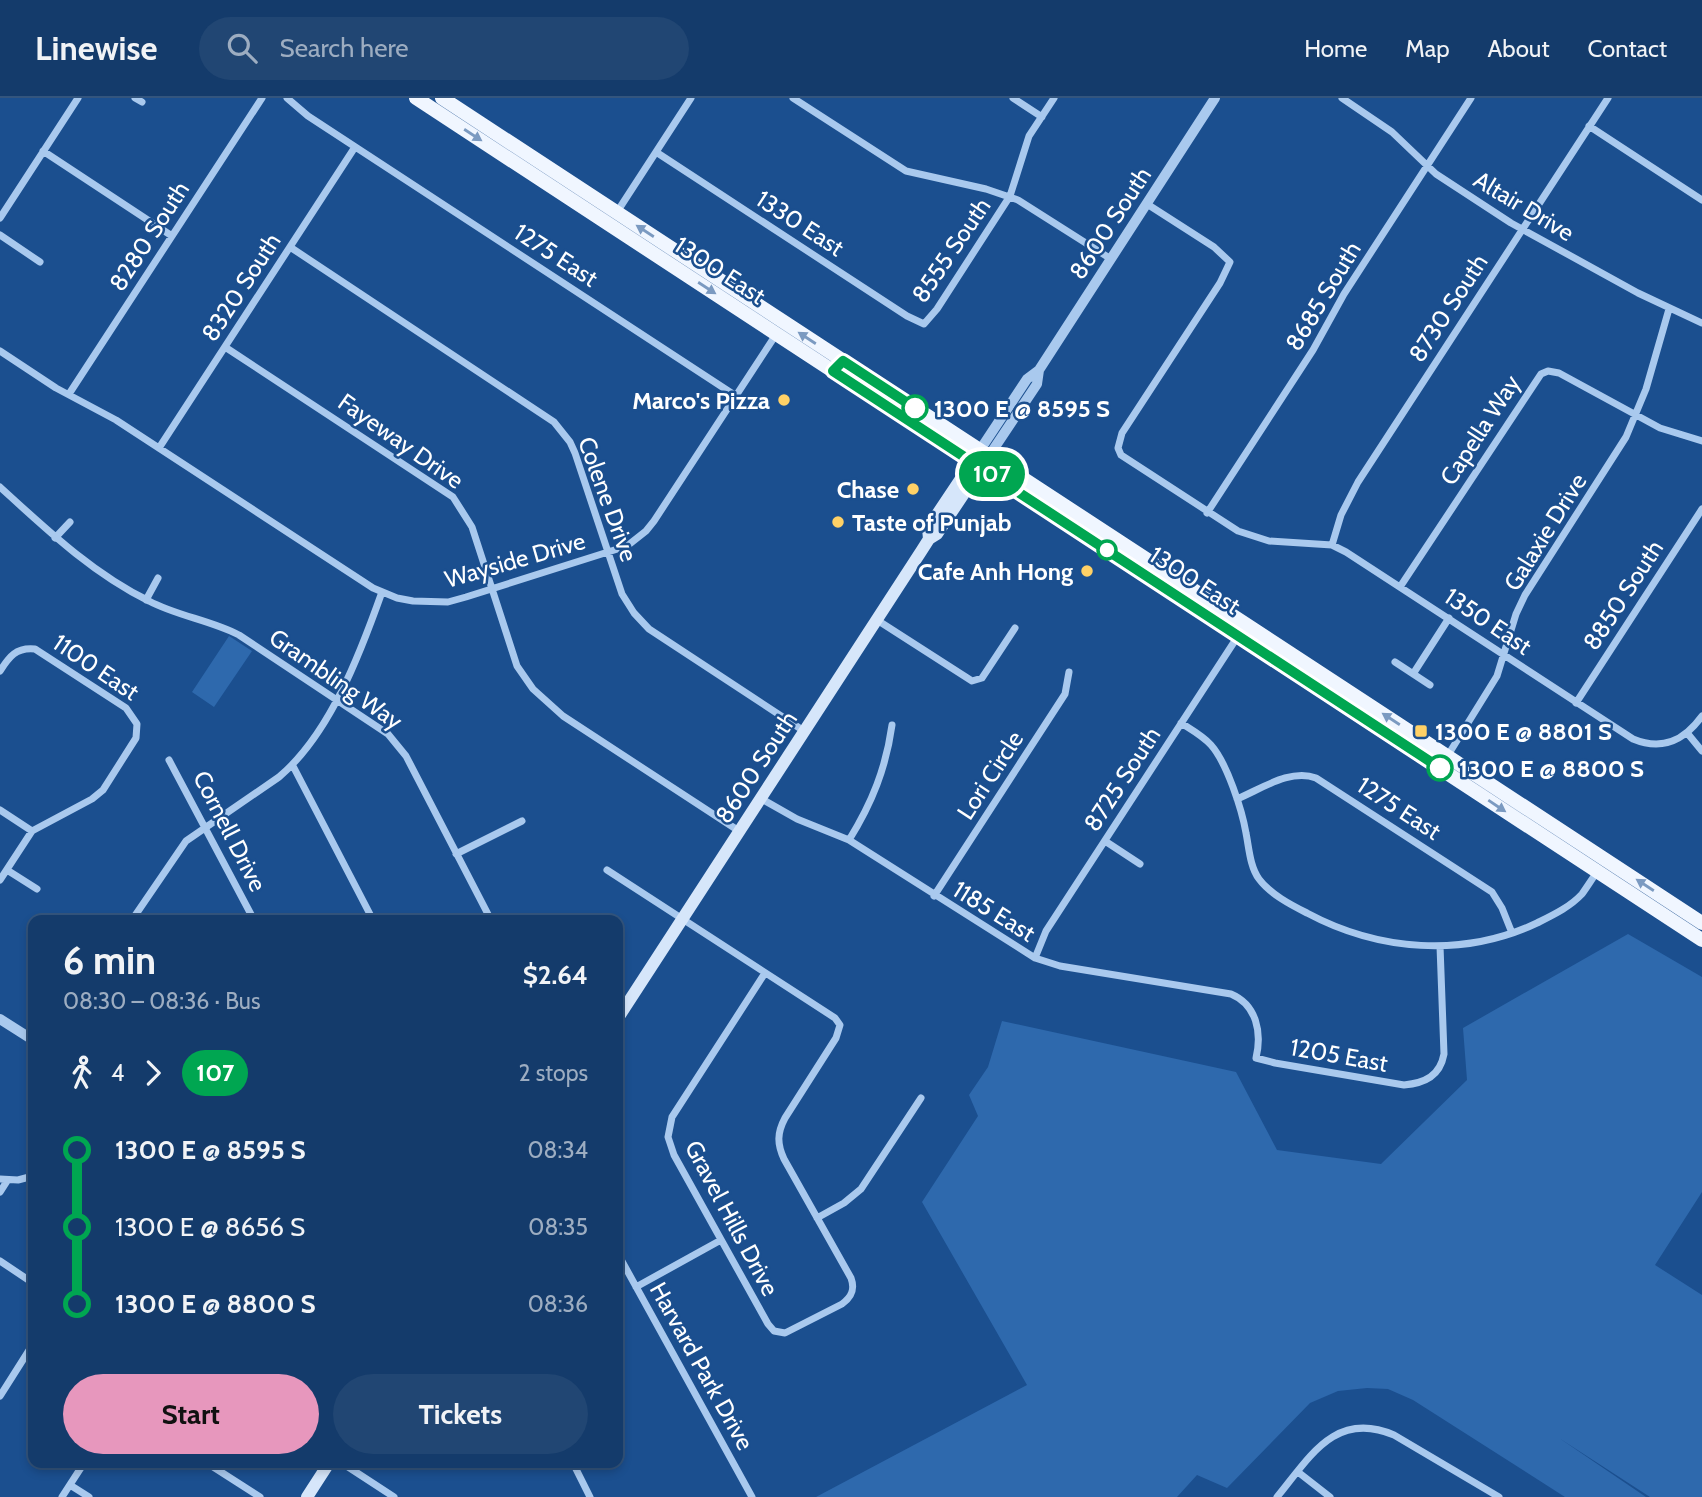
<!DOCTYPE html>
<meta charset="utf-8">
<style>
body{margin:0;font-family:Cabin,sans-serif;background:#214673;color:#f1f3f6;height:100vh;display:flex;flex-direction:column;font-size:26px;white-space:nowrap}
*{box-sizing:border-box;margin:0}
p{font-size:23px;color:#9dadc1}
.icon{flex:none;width:38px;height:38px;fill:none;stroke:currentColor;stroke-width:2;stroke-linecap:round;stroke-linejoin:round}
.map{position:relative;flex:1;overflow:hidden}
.drawer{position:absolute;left:28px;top:817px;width:595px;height:553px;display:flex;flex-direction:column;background:#143b6b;border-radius:14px;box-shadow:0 4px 10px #0003,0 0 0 2px #33557e}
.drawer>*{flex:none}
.badge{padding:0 14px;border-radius:23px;font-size:24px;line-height:46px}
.map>.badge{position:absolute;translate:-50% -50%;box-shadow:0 0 0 4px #fff}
.legs{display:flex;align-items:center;gap:10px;height:77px;padding:0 35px;font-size:23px}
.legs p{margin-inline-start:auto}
.overview{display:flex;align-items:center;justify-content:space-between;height:119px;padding:0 35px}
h1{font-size:38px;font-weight:700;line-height:52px}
.primary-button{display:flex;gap:14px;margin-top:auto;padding:14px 35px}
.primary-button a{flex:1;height:80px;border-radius:42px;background:#e797bd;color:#111;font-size:28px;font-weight:700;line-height:80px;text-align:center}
.primary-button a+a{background:#214673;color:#f1f3f6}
ul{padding:0 35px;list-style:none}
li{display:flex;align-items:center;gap:24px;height:77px;font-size:26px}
li i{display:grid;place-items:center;width:10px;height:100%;margin:0 9px;background:currentColor}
li i::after{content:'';width:18px;height:18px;margin:-9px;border:5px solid;border-radius:50%;background:#143b6b}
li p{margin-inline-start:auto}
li:first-child i{background:linear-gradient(#0000 50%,currentColor 0)}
li:last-child i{background:linear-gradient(currentColor 50%,#0000 0)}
header{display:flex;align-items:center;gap:42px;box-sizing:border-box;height:98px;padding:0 35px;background:#143b6b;border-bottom:2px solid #33557e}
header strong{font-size:33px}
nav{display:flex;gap:38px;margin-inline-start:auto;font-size:24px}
.search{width:490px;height:63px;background:#214673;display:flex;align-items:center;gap:18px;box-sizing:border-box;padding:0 24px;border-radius:38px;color:#9dadc1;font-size:26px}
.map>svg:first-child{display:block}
.green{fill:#2e69ad}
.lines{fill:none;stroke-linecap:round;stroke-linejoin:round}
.minor{stroke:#a9c9ee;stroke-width:7}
.tertiary{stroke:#a9c9ee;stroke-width:10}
.secondary{stroke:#d6e6fa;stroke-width:12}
.primary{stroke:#f0f6ff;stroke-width:14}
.oneway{fill:#7b9ac1}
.line-1-casing{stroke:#fff;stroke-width:16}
.line-1{stroke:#00a651;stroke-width:10}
.poi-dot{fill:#ffd166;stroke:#1b4f8f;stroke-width:2.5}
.stop-1-dot{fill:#fff;stroke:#00a651;stroke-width:3.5}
.labels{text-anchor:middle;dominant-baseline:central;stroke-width:5;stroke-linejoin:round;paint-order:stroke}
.street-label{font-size:24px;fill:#fff;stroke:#1b4f8f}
.poi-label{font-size:24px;font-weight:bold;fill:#fff;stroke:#1b4f8f;text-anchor:end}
.stop-label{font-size:24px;font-weight:bold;fill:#fff;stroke:#1b4f8f;text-anchor:start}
</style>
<header>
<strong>Linewise</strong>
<div class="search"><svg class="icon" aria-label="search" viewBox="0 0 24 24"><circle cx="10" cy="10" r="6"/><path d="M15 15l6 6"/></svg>Search here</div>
<nav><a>Home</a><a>Map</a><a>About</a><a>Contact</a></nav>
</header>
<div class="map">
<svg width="1702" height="1399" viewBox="0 0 1702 1399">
<rect width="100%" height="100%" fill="#1b4f8f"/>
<!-- green -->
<path class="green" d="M 229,538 L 252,553 L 214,609 L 192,594 Z
M 1628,836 L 1702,879 L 1702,1094 L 1655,1167 L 1702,1197 L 1702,1399 L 1650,1399 L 1559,1340 L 1646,1399 L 1565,1399 L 1413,1302 L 1388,1291 L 1367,1290 L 1338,1293 L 1310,1305 L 1227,1390 L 1197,1377 L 1177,1399 L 816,1399 L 1027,1287 L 922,1104 L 978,1018 L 969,997 L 988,969 L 1002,923 L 1236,974 L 1277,1052 L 1381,1066 L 1467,982 L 1463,930 Z"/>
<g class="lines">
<!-- minor -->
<path class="minor" d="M 135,0 L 142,4
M 287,0 L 308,18 L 736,298
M 793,0 L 906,73 L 986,91 L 1018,102 L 1111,161
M 1013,0 L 1042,19
M 1342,0 L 1392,34 L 1436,76 L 1511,125 L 1638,195 L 1702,225
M 1589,28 L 1702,102
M 43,53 L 172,138
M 656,54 L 907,218 L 924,226 L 937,211 L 1010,98 L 1029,38 L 1054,0
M 1147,106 L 1214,149 L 1230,164 L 1220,185 L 1122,335 L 1118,350 L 1121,357 L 1238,433 L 1269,443 L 1332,447 L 1346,454 L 1633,641 C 1662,653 1684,643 1702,618
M 617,114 L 691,0
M 0,120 L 78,0
M 0,137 L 40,164
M 290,149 L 554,324 L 570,344 L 575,355 L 622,496 L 634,515 L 649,531 L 804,633
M 225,249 L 453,399 L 472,429 L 517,568 L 533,591 L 563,618 L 739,733
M 0,253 L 56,290 L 116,322 L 373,490 L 397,500 L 413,503 L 448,504 L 466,499 L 627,448 L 646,433 L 654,423 L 777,235
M 69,296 L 262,0
M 159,350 L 355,49
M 0,389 C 46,431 92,475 149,503 C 177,518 210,522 239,537 L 388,636 L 406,658 L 491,822
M 1207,415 L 1313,252 L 1344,196 L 1471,0
M 55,440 L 70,424
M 1332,447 L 1341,417 L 1358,384 L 1608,0
M 1400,489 L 1541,276 L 1548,273 L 1559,275 L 1660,330 L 1702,343
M 146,502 L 158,480
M 877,522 L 972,583 L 982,580 L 1015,530
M 1395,564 L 1430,587
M 0,573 C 9,559 16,549 35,551 L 126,610 L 137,626 L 136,640 L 103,692 L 92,701 L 32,733 L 0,782
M 1413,576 L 1449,520
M 1576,605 L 1702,411
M 1181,625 C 1192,632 1203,638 1211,647 C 1227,665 1242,712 1246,735 C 1249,750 1250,769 1259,781 C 1270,796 1291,807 1307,815 C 1378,853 1463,860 1537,825 C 1553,817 1570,809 1582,796 C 1587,789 1592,781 1597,774
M 1688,636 L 1702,653
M 169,662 L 254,822
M 293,668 L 373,822
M 1440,670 L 1497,578 L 1516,516 L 1525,497 L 1626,339 L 1646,291 L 1669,211
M 760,700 L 797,721 L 849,742 L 1035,860 L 1060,868 L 1231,896 C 1257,907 1262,935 1256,960 L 1275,965 L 1404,987 C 1425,985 1440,978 1444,956 L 1440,848
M 1237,701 C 1261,691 1291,670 1316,680 L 1492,794 L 1502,810 L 1512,835
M 0,712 L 32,733
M 849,742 C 872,705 886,670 892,627
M 1105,743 L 1140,766
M 456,756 L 522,723
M 7,772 L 37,791
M 607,772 L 835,920 L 840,927 L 836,940 L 785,1020 C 777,1035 777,1046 784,1061 L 851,1180 C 855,1191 852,1199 842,1206 L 785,1235 L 774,1233 L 768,1226 L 674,1057 L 668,1039 L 672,1019 L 765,875
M 934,798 L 1065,596 L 1069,574
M 132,822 L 186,743 L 279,679 C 330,636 360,556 382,494
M 1035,860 L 1046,833 L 1238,538
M 0,1081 L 18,1082 L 33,1078
M 0,1094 L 7,1083
M 817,1120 L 844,1105 L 861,1091 L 921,1000
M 618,1156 L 752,1399
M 0,1163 L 33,1185
M 636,1189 L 721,1142
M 0,1298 L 33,1246
M 207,1365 L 260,1399
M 342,1365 L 394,1399
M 573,1365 L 590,1399
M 1298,1374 L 1330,1399
M 70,1387 L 89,1399
M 62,1399 L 84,1365
M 1277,1399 C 1310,1359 1335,1312 1394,1337 L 1499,1399"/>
<!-- tertiary -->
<path class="tertiary" d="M 980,352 L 1027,281 L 1039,272
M 989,358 L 1037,286 L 1039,272 L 1215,0
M 0,921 L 33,942"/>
<!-- secondary -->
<path class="secondary" d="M 929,441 L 928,430 L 980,352
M 618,920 L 922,452 L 929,441 L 937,436 L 985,364
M 307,1399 L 329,1365"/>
<!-- primary -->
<path class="primary" d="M 416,0 L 1702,842
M 442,0 L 1702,825"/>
</g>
<!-- one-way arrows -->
<defs><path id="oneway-solid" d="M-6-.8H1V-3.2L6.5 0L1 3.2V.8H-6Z" transform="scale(1.75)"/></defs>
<g class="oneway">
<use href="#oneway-solid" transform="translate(473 37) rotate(33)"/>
<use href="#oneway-solid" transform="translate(645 133) rotate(-147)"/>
<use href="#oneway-solid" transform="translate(707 190) rotate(33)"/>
<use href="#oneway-solid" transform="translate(807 240) rotate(-147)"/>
<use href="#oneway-solid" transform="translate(1391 621) rotate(-147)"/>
<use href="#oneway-solid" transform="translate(1497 708) rotate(34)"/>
<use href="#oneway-solid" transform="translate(1645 787) rotate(-147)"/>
</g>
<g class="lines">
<!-- line-1 casing -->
<g class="line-1-casing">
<path id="line-1" d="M 915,310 L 843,263 L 833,273 L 1440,670"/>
</g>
<!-- line-1 -->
<use href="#line-1" class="line-1"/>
</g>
<!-- markers -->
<g class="poi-dot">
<circle cx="784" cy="302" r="7"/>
<circle cx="913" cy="391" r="7"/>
<circle cx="838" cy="424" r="7"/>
<circle cx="1087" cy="473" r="7"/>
<rect x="1414" y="626" width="14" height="14" rx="3.5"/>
</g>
<g class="stop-1-dot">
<circle cx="915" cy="310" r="12"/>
<circle cx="1107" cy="452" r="9"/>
<circle cx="1440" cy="670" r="12"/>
</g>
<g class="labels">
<!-- street labels -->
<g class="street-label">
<text transform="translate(1524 108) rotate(31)">Altair Drive</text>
<text transform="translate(800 125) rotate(33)">1330 East</text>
<text transform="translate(1110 125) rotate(-57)">8600 South</text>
<text transform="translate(149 138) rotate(-57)">8280 South</text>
<text transform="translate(951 152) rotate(-56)">8555 South</text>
<text transform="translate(556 157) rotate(33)">1275 East</text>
<text transform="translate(720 172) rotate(33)">1300 East</text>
<text transform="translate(241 189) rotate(-57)">8320 South</text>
<text transform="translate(1323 198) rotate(-59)">8685 South</text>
<text transform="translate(1448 210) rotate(-57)">8730 South</text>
<text transform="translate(1480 332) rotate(-57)">Capella Way</text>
<text transform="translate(401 343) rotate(35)">Fayeway Drive</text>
<text transform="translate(608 401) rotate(70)">Colene Drive</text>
<text transform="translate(1545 434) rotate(-58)">Galaxie Drive</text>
<text transform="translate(515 462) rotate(-16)">Wayside Drive</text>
<text transform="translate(1195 482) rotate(33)">1300 East</text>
<text transform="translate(1623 497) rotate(-57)">8850 South</text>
<text transform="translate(1488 523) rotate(34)">1350 East</text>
<text transform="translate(96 569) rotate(34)">1100 East</text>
<text transform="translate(336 581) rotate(35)">Grambling Way</text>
<text transform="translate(756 669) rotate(-57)">8600 South</text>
<text transform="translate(990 677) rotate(-57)">Lori Circle</text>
<text transform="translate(1122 681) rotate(-57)">8725 South</text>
<text transform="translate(1399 710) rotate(33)">1275 East</text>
<text transform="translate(230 733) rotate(63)">Cornell Drive</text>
<text transform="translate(994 813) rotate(32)">1185 East</text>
<text transform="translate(1339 957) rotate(10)">1205 East</text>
<text transform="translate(732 1120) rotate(62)">Gravel Hills Drive</text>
<text transform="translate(702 1268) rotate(61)">Harvard Park Drive</text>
</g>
<!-- poi labels -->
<g class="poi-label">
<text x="770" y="302">Marco's Pizza</text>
<text x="899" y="391">Chase</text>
<text x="852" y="424" text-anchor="start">Taste of Punjab</text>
<text x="1073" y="473">Cafe Anh Hong</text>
<text x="1435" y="633" text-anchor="start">1300 E @ 8801 S</text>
</g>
<!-- stop labels -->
<g class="stop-label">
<text x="934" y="310">1300 E @ 8595 S</text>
<text x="1459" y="670">1300 E @ 8800 S</text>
</g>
</g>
</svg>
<b class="badge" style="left:992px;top:376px;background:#00a651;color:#fff">107</b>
<section class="drawer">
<div class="overview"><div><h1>6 min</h1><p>08:30 – 08:36 · Bus</p></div><b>$2.64</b></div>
<div class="legs"><svg class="icon" aria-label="walk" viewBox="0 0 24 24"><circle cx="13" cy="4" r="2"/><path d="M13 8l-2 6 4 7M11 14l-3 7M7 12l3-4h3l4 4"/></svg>4<svg class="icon" aria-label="forward" viewBox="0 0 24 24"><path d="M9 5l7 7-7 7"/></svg><b class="badge" style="background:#00a651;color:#fff">107</b><p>2 stops</p></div>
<ul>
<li><i style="color:#00a651"></i><b>1300 E @ 8595 S</b><p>08:34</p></li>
<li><i style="color:#00a651"></i><span>1300 E @ 8656 S</span><p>08:35</p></li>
<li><i style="color:#00a651"></i><b>1300 E @ 8800 S</b><p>08:36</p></li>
</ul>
<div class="primary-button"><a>Start</a><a>Tickets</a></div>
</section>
</div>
